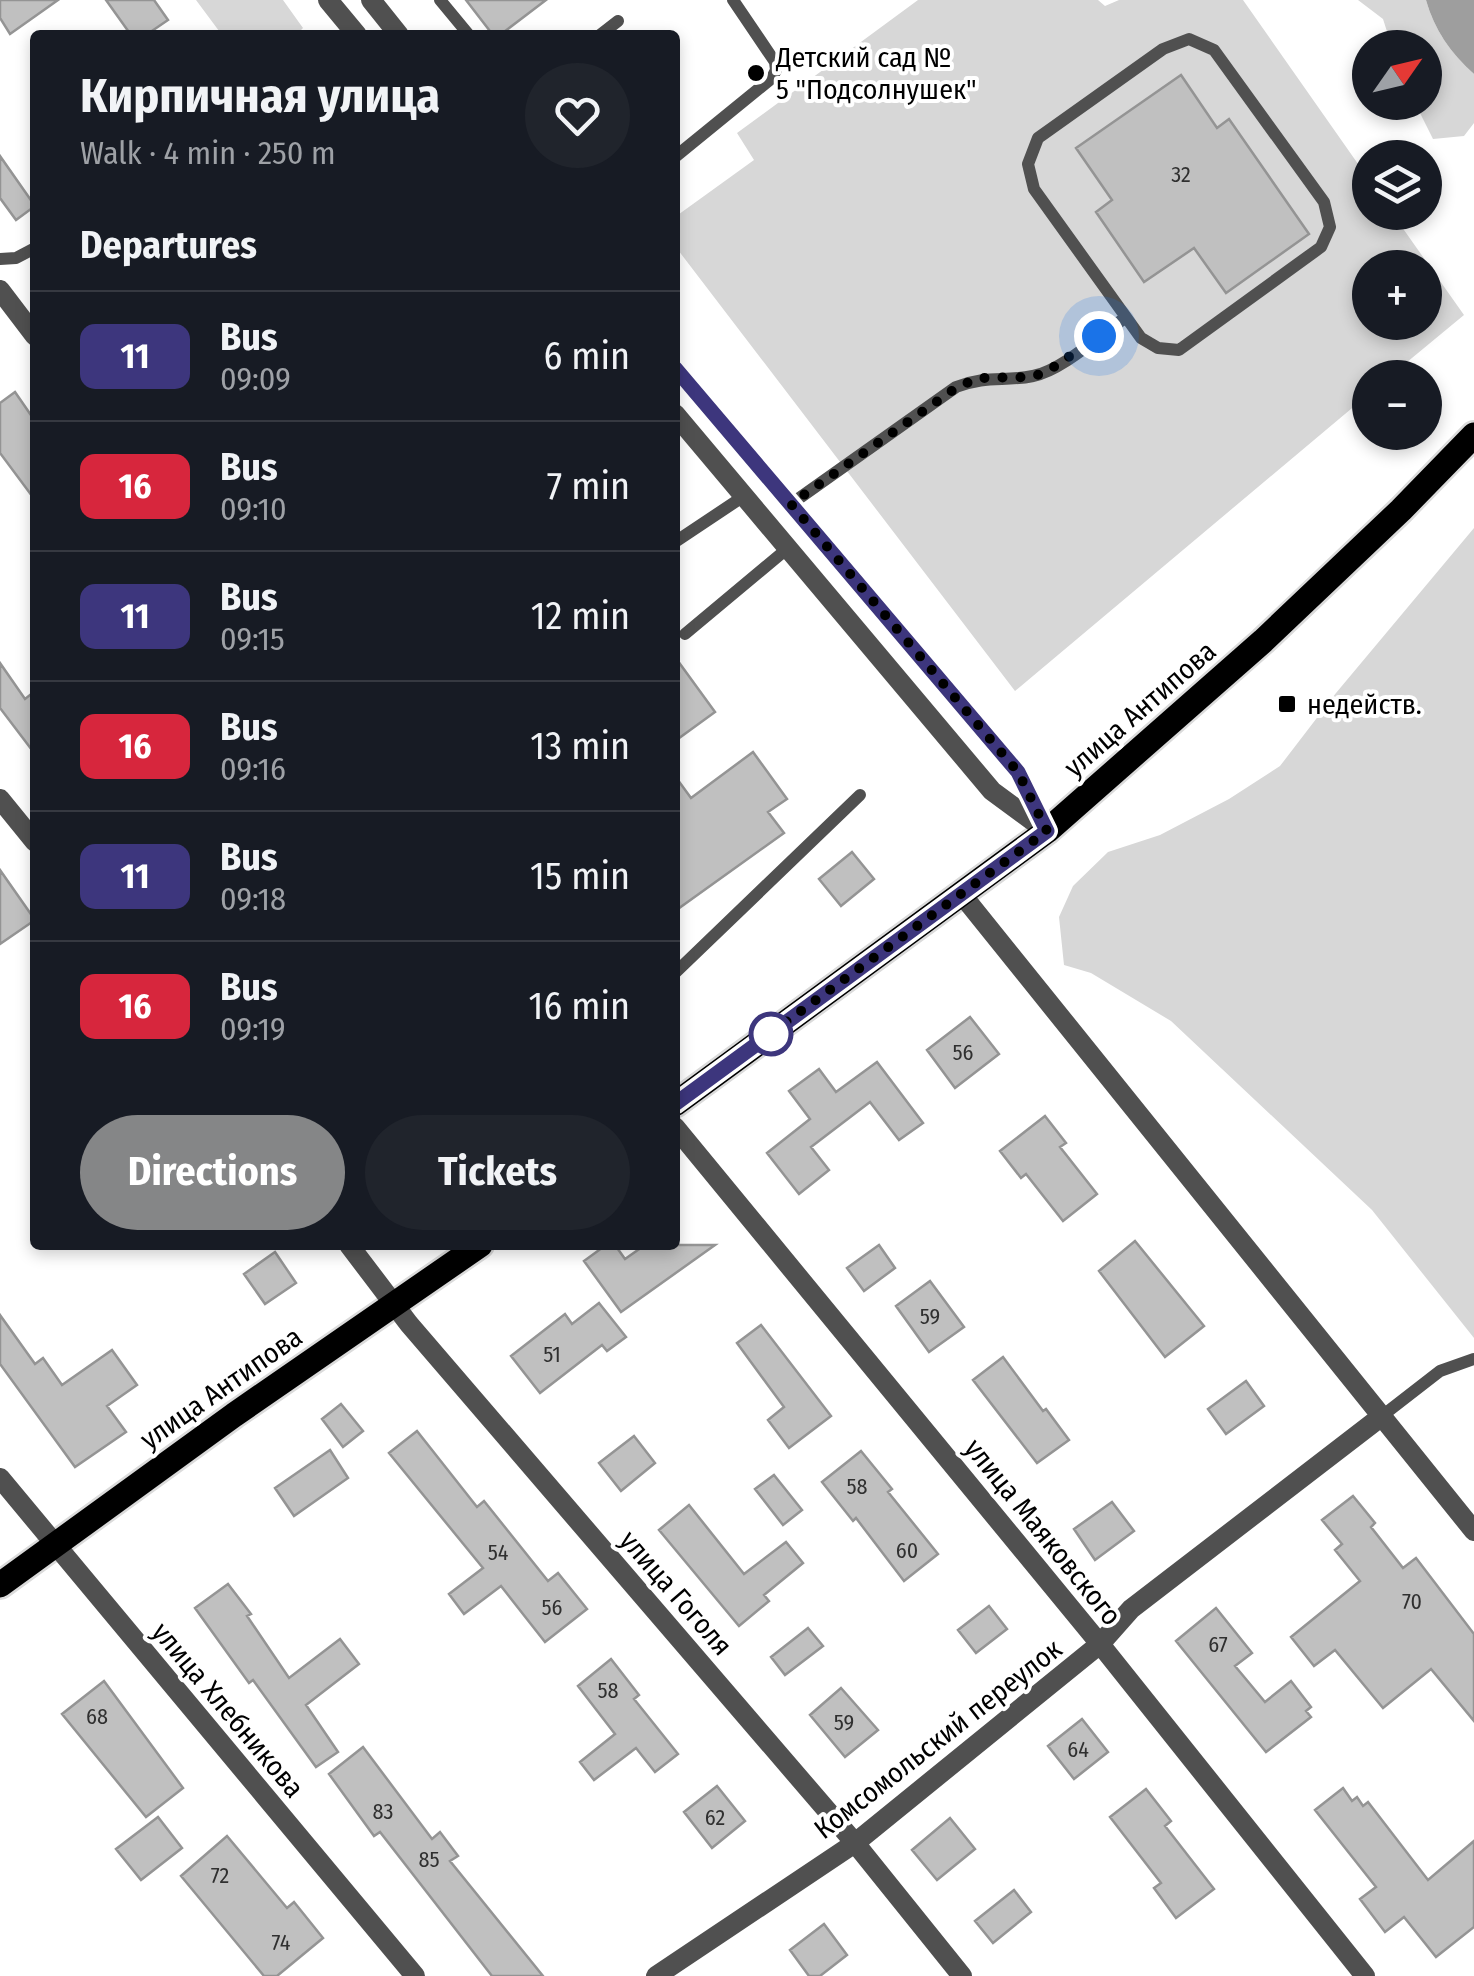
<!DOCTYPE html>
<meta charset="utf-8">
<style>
body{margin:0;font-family:"Fira Sans Condensed",sans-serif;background:#20242c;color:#f1f3f6;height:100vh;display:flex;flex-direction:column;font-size:38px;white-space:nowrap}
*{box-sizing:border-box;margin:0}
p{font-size:32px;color:#9ea1a6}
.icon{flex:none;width:55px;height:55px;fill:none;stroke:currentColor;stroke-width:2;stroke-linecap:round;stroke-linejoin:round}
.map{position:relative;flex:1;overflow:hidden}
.sheet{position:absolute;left:30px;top:30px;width:650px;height:1220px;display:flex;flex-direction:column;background:#171b24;border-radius:10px;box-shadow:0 5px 15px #0003}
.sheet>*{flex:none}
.badge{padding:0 20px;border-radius:15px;font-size:35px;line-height:65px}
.needle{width:65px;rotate:56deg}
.controls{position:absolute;left:1352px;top:30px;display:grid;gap:20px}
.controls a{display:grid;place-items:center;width:90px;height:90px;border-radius:50%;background:#171b24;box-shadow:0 5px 15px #0003;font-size:50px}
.you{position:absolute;width:50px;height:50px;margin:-25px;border:8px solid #fff;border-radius:50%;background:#1a73e8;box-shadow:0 0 0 15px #1a73e833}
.map>.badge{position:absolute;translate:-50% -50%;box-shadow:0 0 0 5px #fff}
h2{padding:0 50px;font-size:38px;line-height:90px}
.round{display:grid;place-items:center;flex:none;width:105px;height:105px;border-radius:52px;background:#20242c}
.overview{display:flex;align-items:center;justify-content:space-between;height:170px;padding:0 50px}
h1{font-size:48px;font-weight:700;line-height:75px}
.button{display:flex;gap:20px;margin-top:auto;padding:20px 50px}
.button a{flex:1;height:115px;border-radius:60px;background:#858687;color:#fff;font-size:40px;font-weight:700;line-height:115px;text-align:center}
.button a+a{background:#20242c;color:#f1f3f6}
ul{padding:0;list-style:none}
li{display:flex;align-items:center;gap:30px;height:130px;padding:0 50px;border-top:2px solid #363941}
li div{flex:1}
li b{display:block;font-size:38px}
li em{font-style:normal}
li .badge{min-width:110px;font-weight:700;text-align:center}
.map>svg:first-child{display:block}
.green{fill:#d7d7d7;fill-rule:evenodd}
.water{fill:#9e9e9e}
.building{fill:#c0c0c0;stroke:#949494;stroke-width:2.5}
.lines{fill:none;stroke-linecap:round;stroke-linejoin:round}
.primary-casing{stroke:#dbdbdb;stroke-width:30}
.service{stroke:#505050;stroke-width:12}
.minor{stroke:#505050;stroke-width:20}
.tertiary{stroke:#505050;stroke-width:20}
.primary{stroke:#000;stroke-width:25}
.line-casing{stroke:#fff;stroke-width:22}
.line{stroke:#3d367d;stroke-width:15}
.walk{stroke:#000;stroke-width:10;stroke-dasharray:0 18}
.poi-dot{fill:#000;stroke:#fff;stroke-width:4}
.stop-dot{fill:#fff;stroke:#3d367d;stroke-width:5}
.labels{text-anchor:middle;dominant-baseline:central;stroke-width:8;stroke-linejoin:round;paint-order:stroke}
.number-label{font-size:22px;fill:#303030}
.poi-label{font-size:28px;fill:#000;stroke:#fff;text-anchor:start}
.street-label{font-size:28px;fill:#000;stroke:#fff}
</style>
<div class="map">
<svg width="1474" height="1976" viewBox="0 0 1474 1976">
<rect width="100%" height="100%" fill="#fff"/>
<!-- green -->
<path class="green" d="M 196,0 L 283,0 L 303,28 L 296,35 L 222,35 Z
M 918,0 L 1098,0 L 1105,6 L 1119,0 L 1243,0 L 1370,181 L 1370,212 L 1392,213 L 1464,315 L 1389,377 L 1370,378 L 1370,393 L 1015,691 L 675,246 L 675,217 L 754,160 L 737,133 ZM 1370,268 L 1425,268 L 1425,322 L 1370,322 Z
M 1358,0 L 1426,0 C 1434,29 1451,54 1474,74 L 1474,123 L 1464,136 L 1433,139 L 1415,103 L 1425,102 L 1425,48 L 1392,47 L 1383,19 Z
M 1474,528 L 1474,1338 L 1372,1210 L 1171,1021 L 1091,973 L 1064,965 L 1059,917 L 1073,886 L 1108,852 L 1160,835 L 1229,799 L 1280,766 L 1336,693 Z"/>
<!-- water -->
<path class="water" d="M 1426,0 L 1474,0 L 1474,74 C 1451,54 1434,29 1426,0 Z"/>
<!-- building -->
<path class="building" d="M 0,0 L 58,0 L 10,34 L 0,18 Z
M 106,0 L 154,0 L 168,20 L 146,35 L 131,35 Z
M 466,0 L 546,0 L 500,35 L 493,35 Z
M 1181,75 L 1217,128 L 1229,119 L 1309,234 L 1226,293 L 1194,248 L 1144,282 L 1096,212 L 1112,200 L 1076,148 Z
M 0,156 L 35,206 L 16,220 L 0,198 Z
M 15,392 L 35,421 L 35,500 L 0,453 L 0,403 Z
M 675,657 L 715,712 L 675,741 Z
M 0,663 L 25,699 L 35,691 L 35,754 L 0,708 Z
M 753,752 L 787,799 L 768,812 L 784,833 L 675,911 L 675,776 L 691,798 Z
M 852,852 L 874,879 L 841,906 L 819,879 Z
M 0,870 L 35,920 L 0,944 Z
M 970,1017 L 999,1054 L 955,1088 L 927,1050 Z
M 877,1062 L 923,1123 L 899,1140 L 870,1102 L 811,1147 L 829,1170 L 799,1194 L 767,1153 L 810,1119 L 789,1091 L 819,1069 L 836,1092 Z
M 1045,1116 L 1066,1143 L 1060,1147 L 1097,1194 L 1063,1221 L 1026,1174 L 1021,1178 L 1000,1151 Z
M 1135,1241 L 1204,1326 L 1165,1357 L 1099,1271 Z
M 606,1245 L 615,1245 L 625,1259 L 645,1245 L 715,1245 L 621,1312 L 584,1261 Z
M 879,1245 L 895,1268 L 864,1291 L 847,1268 Z
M 275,1252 L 296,1283 L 265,1304 L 244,1274 Z
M 930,1281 L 964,1327 L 929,1352 L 896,1306 Z
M 599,1303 L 626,1337 L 607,1351 L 602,1345 L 540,1393 L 511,1356 L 565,1314 L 572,1324 Z
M 0,1315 L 35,1364 L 43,1358 L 62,1385 L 112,1350 L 137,1385 L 107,1406 L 126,1432 L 75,1467 L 0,1364 Z
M 761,1325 L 831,1416 L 789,1448 L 768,1420 L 784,1407 L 737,1343 Z
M 1003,1357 L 1043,1411 L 1046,1409 L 1069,1440 L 1037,1463 L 973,1380 Z
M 1246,1381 L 1264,1406 L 1226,1434 L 1208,1409 Z
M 341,1404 L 363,1431 L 343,1447 L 322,1419 Z
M 417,1431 L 477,1507 L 484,1501 L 548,1581 L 558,1573 L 587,1609 L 545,1642 L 501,1586 L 464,1614 L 449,1594 L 483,1568 L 389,1453 Z
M 634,1436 L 655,1463 L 621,1491 L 599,1463 Z
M 330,1450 L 348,1478 L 294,1516 L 275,1488 Z
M 861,1451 L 892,1489 L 888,1492 L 938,1554 L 904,1581 L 856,1518 L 853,1521 L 822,1482 Z
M 774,1475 L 802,1510 L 783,1525 L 755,1489 Z
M 1353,1496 L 1375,1523 L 1371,1527 L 1403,1568 L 1416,1558 L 1474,1634 L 1474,1721 L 1431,1669 L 1383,1708 L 1335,1650 L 1314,1666 L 1291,1637 L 1360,1581 L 1335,1550 L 1342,1544 L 1322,1520 Z
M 1112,1502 L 1134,1531 L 1095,1560 L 1074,1529 Z
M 689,1505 L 744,1574 L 786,1542 L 803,1563 L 764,1595 L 769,1601 L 739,1626 L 659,1530 Z
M 228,1584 L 251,1614 L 247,1616 L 289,1678 L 340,1639 L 359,1664 L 306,1705 L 338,1752 L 316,1767 L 253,1680 L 249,1683 L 195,1608 Z
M 989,1606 L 1007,1629 L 976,1653 L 958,1630 Z
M 1216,1608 L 1252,1653 L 1235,1666 L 1265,1702 L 1291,1681 L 1311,1707 L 1306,1711 L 1311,1717 L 1266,1752 L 1176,1641 Z
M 808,1628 L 823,1646 L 785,1675 L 771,1657 Z
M 611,1659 L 639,1695 L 634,1699 L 678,1754 L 655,1772 L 636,1748 L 594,1780 L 580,1762 L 615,1734 L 578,1686 Z
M 104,1681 L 183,1788 L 146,1817 L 62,1714 Z
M 841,1688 L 878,1730 L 845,1757 L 810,1715 Z
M 1082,1719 L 1108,1752 L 1074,1779 L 1048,1746 Z
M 363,1747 L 432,1839 L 440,1832 L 458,1856 L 450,1861 L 543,1976 L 492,1976 L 380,1832 L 374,1836 L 329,1774 Z
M 717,1786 L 745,1821 L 712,1848 L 684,1812 Z
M 1343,1788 L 1352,1801 L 1357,1797 L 1363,1806 L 1368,1802 L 1428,1880 L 1474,1841 L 1474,1927 L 1436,1957 L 1404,1917 L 1385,1932 L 1360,1899 L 1376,1887 L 1315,1810 Z
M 1146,1789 L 1171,1821 L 1165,1826 L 1214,1889 L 1176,1918 L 1154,1888 L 1161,1883 L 1110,1817 Z
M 158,1817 L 182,1848 L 141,1880 L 116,1849 Z
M 950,1818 L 975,1849 L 937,1880 L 912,1850 Z
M 227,1836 L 287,1908 L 294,1902 L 323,1938 L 277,1976 L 264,1976 L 181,1876 Z
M 1014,1890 L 1031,1912 L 993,1943 L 975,1921 Z
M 824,1924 L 847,1955 L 820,1976 L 809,1976 L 790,1950 Z"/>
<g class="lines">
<!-- primary casing -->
<g class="primary-casing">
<path id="primary" d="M 675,1104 L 1047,831 L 1263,641 L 1401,510 L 1474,435
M 0,1585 L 234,1415 L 480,1245"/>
</g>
<!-- service -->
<path class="service" d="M 440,0 L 469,35
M 600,35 L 618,21
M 1189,39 L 1214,50 L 1324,202 L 1330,227 L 1321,247 L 1179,350 L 1158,348 L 1141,338 L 1034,189 L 1028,164 L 1038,138 L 1163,49 Z
M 675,157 L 772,78 L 776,70 L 775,62 L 733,0
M 0,259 L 16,258 L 35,248
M 791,504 L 956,387 C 987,375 1004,382 1033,376 C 1061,371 1100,335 1125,318
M 675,542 L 744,496
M 685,634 L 788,548
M 675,973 L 860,795
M 1382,1416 L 1440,1371 L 1474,1359"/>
<!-- minor -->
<path class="minor" d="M 0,290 L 35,336
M 0,799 L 35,842
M 963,896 L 1474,1531
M 675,1127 L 1100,1644 L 1365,1976
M 349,1245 L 409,1324 L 855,1843 L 962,1976
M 656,1976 L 855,1843 L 1100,1644 L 1131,1609 L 1382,1416"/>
<!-- tertiary -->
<path class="tertiary" d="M 328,0 L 357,35
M 371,0 L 399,35
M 675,368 L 1018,772 L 1047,831
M 675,414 L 992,791 L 1045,830
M 0,1478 L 415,1976"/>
<!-- primary -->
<use href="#primary" class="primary"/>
</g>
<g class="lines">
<!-- line casing -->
<g class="line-casing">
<path id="line" d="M 675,368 L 1018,772 L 1047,831 L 675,1104"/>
</g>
<!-- line -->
<use href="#line" class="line"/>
<!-- walk -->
<path class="walk" d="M 771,1034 L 764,1038 L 1047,831 L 1018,772 L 791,504 L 956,388 L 978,378 L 1032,377 L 1048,371 L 1099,336"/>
</g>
<!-- markers -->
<g class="poi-dot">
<circle cx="756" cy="73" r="10"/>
<rect x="1277" y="694" width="20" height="20" rx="5"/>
</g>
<circle class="stop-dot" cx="771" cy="1034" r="20"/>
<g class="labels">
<!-- number labels -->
<g class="number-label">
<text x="1181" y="174">32</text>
<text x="963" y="1052">56</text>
<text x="930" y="1316">59</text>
<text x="552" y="1354">51</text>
<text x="857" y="1486">58</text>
<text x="907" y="1550">60</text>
<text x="498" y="1552">54</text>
<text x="1412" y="1601">70</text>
<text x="552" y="1607">56</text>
<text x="1218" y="1644">67</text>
<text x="608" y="1690">58</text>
<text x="97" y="1716">68</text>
<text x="844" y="1722">59</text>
<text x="1078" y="1749">64</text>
<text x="383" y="1811">83</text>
<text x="715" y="1817">62</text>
<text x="429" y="1859">85</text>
<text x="220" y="1875">72</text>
<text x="281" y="1942">74</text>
</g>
<!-- poi labels -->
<g class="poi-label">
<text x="776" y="57">Детский сад №<tspan x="776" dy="32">5 "Подсолнушек"</tspan></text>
<text x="1307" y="704">недейств.</text>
</g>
<!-- street labels -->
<g class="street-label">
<text transform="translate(1140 709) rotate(-41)">улица Антипова</text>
<text transform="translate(221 1388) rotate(-35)">улица Антипова</text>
<text transform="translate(1043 1532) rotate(51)">улица Маяковского</text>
<text transform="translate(676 1593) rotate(49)">улица Гоголя</text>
<text transform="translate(228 1710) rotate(50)">улица Хлебникова</text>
<text transform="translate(938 1739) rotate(-38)">Комсомольский переулок</text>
</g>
</g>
</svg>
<div class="controls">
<a><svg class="needle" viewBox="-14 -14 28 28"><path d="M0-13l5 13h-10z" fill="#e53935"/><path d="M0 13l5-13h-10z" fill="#9ea1a6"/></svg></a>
<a><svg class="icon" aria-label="layers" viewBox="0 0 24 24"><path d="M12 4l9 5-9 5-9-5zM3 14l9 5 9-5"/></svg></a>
<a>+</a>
<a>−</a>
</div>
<div class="you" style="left:1099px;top:336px"></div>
<section class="sheet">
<div class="overview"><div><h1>Кирпичная улица</h1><p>Walk · 4 min · 250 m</p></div><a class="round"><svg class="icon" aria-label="heart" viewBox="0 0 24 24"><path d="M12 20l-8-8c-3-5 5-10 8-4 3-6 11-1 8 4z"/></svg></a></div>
<h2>Departures</h2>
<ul>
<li><span class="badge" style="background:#3d367d;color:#fff">11</span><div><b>Bus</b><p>09:09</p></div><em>6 min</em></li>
<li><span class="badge" style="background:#d7263d;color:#fff">16</span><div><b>Bus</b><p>09:10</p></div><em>7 min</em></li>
<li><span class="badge" style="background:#3d367d;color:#fff">11</span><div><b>Bus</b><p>09:15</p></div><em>12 min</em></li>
<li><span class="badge" style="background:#d7263d;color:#fff">16</span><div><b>Bus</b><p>09:16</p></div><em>13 min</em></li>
<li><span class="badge" style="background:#3d367d;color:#fff">11</span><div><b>Bus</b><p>09:18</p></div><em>15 min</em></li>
<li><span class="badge" style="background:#d7263d;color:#fff">16</span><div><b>Bus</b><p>09:19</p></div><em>16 min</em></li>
</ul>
<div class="button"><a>Directions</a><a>Tickets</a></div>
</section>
</div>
